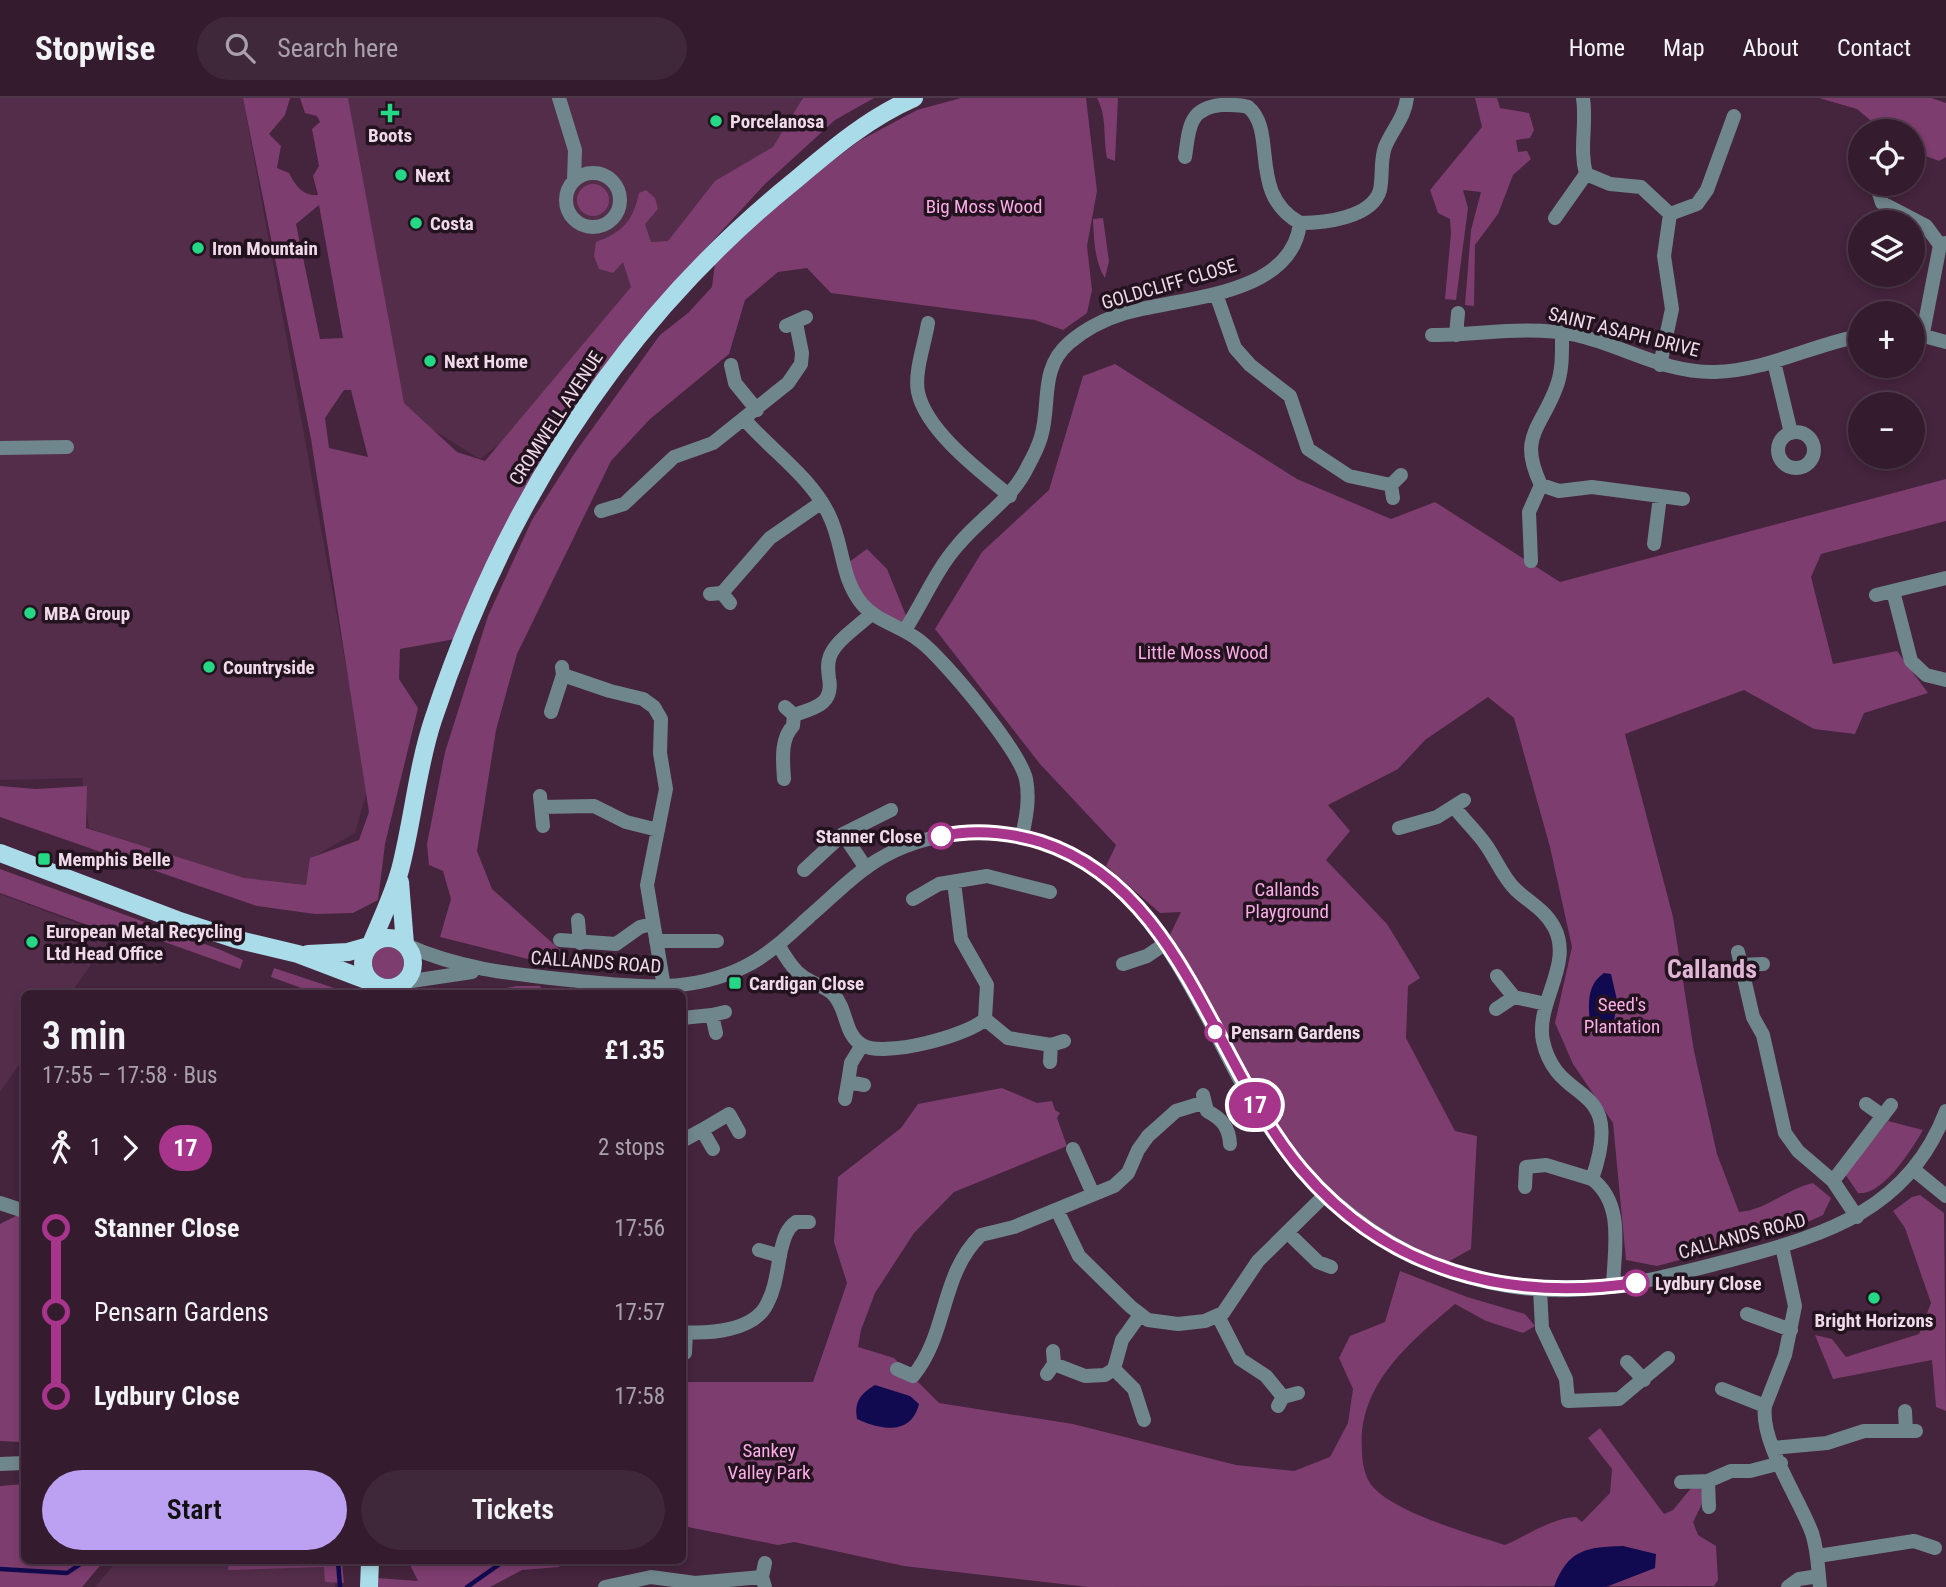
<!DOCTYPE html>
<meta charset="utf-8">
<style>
body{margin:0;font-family:"Roboto Condensed",sans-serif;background:#3f283a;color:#f1f3f6;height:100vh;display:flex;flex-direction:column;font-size:26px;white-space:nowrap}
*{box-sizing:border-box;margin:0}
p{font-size:23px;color:#a9a1aa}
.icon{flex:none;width:38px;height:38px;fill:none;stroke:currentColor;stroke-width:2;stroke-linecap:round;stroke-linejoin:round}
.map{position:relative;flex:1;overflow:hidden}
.details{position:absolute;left:21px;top:892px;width:665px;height:574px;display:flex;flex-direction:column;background:#341b2e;border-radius:10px;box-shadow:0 4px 10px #0003,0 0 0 2px #4e394a}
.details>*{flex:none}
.badge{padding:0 14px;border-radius:23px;font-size:24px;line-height:46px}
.controls{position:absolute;left:1848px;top:21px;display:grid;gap:14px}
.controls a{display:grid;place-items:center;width:77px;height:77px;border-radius:50%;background:#341b2e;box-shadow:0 4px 10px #0003,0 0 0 2px #4e394a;font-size:35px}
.map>.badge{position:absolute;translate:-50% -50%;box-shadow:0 0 0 4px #fff}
.legs{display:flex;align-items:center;gap:10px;height:77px;padding:0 21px;font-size:23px}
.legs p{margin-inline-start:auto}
.overview{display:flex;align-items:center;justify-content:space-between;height:119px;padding:0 21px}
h1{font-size:38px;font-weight:600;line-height:52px}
.action{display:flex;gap:14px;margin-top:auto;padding:14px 21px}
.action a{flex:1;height:80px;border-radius:42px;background:#bca0f2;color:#111;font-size:28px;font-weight:600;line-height:80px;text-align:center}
.action a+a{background:#3f283a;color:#f1f3f6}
ul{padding:0 21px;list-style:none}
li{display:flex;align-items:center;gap:24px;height:84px;font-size:26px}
li i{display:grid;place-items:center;width:10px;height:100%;margin:0 9px;background:currentColor}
li i::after{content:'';width:18px;height:18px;margin:-9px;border:5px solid;border-radius:50%;background:#341b2e}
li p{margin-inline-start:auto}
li:first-child i{background:linear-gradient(#0000 50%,currentColor 0)}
li:last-child i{background:linear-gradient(currentColor 50%,#0000 0)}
header{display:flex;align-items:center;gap:42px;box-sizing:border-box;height:98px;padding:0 35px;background:#341b2e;border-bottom:2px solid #4e394a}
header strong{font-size:33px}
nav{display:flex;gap:38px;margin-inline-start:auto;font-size:24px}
.search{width:490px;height:63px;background:#3f283a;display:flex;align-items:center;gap:18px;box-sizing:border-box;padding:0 24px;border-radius:38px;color:#a9a1aa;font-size:26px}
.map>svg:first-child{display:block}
.built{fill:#532d4a}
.green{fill:#7d3d6f;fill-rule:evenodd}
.water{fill:#120a50}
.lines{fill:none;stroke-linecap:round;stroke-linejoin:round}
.stream{stroke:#120a50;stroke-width:4.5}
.minor{stroke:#6f868c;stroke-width:14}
.tertiary{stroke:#6f868c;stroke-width:14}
.primary{stroke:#aadbe8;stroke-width:18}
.line-1-casing{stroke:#fff;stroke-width:16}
.line-1{stroke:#a7358b;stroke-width:10}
.poi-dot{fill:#25d886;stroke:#22131f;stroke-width:2.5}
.stop-1-dot{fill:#fff;stroke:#a7358b;stroke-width:3.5}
.labels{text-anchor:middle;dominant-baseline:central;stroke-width:7;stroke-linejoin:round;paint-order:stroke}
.poi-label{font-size:19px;font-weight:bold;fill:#f0dae9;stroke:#22131f;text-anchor:start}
.park-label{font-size:19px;fill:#fcace7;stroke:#22131f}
.street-label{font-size:19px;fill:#f0dae9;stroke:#22131f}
.stop-label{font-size:19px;font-weight:bold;fill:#f0dae9;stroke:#22131f;text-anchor:start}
.district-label{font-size:26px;font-weight:bold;fill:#e1b6d5;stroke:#22131f}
</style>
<header>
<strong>Stopwise</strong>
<div class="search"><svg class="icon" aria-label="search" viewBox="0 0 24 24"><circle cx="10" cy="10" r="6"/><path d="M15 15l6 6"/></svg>Search here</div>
<nav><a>Home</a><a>Map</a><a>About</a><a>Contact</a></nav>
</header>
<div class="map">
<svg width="1946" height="1489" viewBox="0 0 1946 1489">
<rect width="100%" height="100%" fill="#45243d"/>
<!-- built -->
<path class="built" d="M 0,0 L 243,0 L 368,689 L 355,735 L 317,757 L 311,794 L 245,788 L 89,730 L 82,680 L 0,682 Z
M 339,0 L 820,0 L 584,282 L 480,361 L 396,309 Z
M 0,796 L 112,838 L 70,896 L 24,896 L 24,960 L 0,994 Z
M 117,1463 L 335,1463 L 335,1489 L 95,1489 Z"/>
<!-- green -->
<path class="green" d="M 243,0 L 290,0 L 285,17 L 269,36 L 281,48 L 277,70 L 289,75 C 296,88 302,98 318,97 L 313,78 L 319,68 L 312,31 L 320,24 L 317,18 L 305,15 L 300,0 L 348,0 L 404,305 L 457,354 L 485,363 L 631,189 L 623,164 L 613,175 L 599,171 L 594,158 L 596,144 C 623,134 633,123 639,95 L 646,92 L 655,100 L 658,111 L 645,126 L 651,144 L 668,143 L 715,83 L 773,49 L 803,0 L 874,0 L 835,22 L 765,86 L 649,212 L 575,310 L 455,541 L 400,551 L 399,581 L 418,610 L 385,746 L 378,802 L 353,815 L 315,816 L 257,808 L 0,719 L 0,688 L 36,691 L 87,688 L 86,730 L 244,780 L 306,787 L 310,760 L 359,742 L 369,714 L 311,341 ZM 319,107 L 343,240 L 342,240 L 320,241 L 296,126 ZM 344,292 L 351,292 L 368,359 L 329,350 L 325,320 Z
M 961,0 L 1086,0 L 1097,93 L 1087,148 L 1092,192 L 1087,215 L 1063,232 L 1035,222 L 831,195 L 807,170 L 778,174 L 745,202 L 729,256 L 650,321 L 611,363 L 517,556 L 496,632 L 477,753 L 492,791 L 568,859 L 552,867 L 440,839 L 451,801 L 443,773 L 429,767 L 427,746 L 445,654 L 488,518 L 532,422 L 574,356 L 660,237 L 688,215 L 712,189 L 715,165 L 791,94 L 859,43 L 917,12 Z
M 1097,0 L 1118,0 L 1115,63 L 1107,60 C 1103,39 1107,18 1097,0 Z
M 1475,0 L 1497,0 L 1500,10 L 1529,15 L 1534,32 L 1530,40 L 1516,42 L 1518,54 L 1527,53 L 1531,61 L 1513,77 L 1498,116 L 1475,147 L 1474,208 L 1465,207 L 1471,132 L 1481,94 L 1463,92 L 1468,110 L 1456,202 L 1445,201 L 1451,135 L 1450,121 L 1438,115 L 1430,92 L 1482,29 Z
M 1819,0 L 1931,0 L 1946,5 L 1946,59 L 1939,63 L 1926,58 L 1913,33 L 1883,33 L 1857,11 Z
M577 102a16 16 0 1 1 32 0a16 16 0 1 1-32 0Z
M 1103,120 L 1109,163 L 1105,180 C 1094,163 1094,141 1093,121 Z
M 1115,266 L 1297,381 L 1391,421 L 1435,404 L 1560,484 L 1946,381 L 1946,423 L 1821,456 L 1811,479 L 1833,566 L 1897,553 L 1928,595 L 1864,615 L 1855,636 L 1814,631 L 1744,592 L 1625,636 L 1673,819 L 1694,953 L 1717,1056 L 1739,1114 C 1767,1112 1786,1091 1813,1085 L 1831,1100 L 1823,1117 L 1788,1133 L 1657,1168 L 1626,1162 L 1613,1025 L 1573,966 L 1555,925 L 1572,849 L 1550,749 L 1514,620 L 1488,599 L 1425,642 L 1398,671 L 1328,707 L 1350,733 L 1326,762 L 1387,826 L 1420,880 L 1408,888 L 1406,940 L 1455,1033 L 1477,1038 L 1471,1151 L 1439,1169 L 1354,1122 L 1251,1002 L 1166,845 L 1181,814 L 1160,815 L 1106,768 L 1116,747 L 1040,666 L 935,531 L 982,454 L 1049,392 L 1083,278 Z
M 867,451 L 887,471 L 909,525 L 905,532 L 871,516 L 845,467 Z
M 0,771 L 221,852 L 243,862 L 240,871 L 120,828 L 112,836 L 0,795 Z
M372 865a16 16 0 1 1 32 0a16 16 0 1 1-32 0Z
M 274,870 L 340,892 L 340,896 L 318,896 L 271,879 Z
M 517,888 L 540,888 L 544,896 L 475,896 Z
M 1002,990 L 1037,1005 L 1052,1003 L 1055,1012 L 1060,1015 L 1057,1020 L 1067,1048 L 954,1094 L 914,1135 L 875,1195 L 861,1232 L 858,1249 L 894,1260 L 939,1305 L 1073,1326 L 1236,1367 L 1294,1373 L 1330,1359 L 1348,1325 L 1353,1291 L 1339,1260 L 1350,1238 L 1385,1224 L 1400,1173 L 1467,1199 L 1525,1216 L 1535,1228 L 1523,1235 L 1486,1223 L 1455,1206 C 1409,1245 1357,1287 1362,1353 C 1362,1364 1365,1381 1373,1389 C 1396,1415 1471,1436 1505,1447 C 1528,1437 1552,1420 1576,1419 L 1582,1424 L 1610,1395 L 1612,1371 L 1588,1340 L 1600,1330 L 1664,1416 L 1673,1412 L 1692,1389 L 1701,1391 L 1704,1402 L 1693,1424 L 1698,1437 L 1716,1448 L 1718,1482 L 1714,1488 L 1088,1489 L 904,1468 L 794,1444 L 778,1447 L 683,1428 L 682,1284 L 813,1284 L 847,1185 L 834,1144 L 838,1079 L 901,1030 L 918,1006 Z
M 1888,1023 L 1923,1032 C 1912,1051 1883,1098 1858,1095 L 1845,1076 Z
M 1920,1097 L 1944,1115 L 1946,1313 L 1936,1309 L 1932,1262 L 1833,1281 L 1815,1237 L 1832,1241 L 1846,1259 L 1919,1236 L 1931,1205 L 1905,1130 L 1893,1113 L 1912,1099 Z
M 24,1114 L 24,1344 L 21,1344 L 0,1343 L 0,1126 Z
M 24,1386 L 24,1463 L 104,1463 L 82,1489 L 0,1489 L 0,1388 Z
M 229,1463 L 342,1463 L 344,1485 L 325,1484 L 324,1469 L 228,1472 Z
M 408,1463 L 563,1463 L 559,1469 L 522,1472 L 490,1489 L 377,1489 L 377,1480 L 418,1483 Z"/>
<!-- water -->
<path class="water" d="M 1604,875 L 1611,876 L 1617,902 L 1614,924 L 1605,931 L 1590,925 C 1588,906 1587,886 1604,875 Z
M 875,1287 L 910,1298 L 919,1306 C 911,1338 881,1332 857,1321 C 854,1304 860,1296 875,1287 Z
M 1623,1448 L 1656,1456 L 1655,1470 L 1606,1489 L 1554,1489 C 1568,1451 1587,1449 1623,1448 Z"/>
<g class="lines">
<!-- stream -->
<path class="stream" d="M 338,1463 L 340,1489
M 0,1471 L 67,1475 L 85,1463
M 467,1489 L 504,1463"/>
<!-- minor -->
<path class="minor" d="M 559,0 L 575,52 L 574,83
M 1583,0 C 1587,27 1579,50 1586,76 L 1610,86 L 1641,89 L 1670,116 L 1664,158 L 1672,211 L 1660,267
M 1185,59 C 1189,32 1188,10 1221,7 C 1230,7 1239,6 1248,9 C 1278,33 1247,96 1300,125 C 1324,125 1372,120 1380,92 C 1383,78 1380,63 1385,49 C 1392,32 1405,19 1407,0
M566 102a27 27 0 1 1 54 0a27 27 0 1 1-54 0Z
M 1876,86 L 1882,105 L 1926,128 L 1940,147 L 1946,145
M 1670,116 L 1697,106 L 1707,92 L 1734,18
M 1555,120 L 1586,76
M 1216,196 L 1235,250 L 1250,267 L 1290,298 L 1308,351 L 1349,378 L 1391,387
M 928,225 C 925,245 914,274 918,294 C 926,333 981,374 1010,398
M 786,228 L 806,219
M 1562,235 C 1562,253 1563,273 1556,290 C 1540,332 1518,339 1541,387 L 1559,393 L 1592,389 L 1683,401
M 1913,235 L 1946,244
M 1923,235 L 1940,147
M 1432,237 C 1481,237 1527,227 1576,237 C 1624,248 1664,275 1715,274 C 1766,273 1811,247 1860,238
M 1456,237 L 1458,215
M 1774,264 L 1791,335
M 731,267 L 735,285 L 757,312
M 745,322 C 772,353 811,379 829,417 C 844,447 840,479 862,506 C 877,524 902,528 920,543 C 945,562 1019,652 1026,681 C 1030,701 1026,720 1022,739
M1778 352a18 18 0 1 1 36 0a18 18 0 1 1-36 0Z
M 0,350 L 67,349
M 1393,400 L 1391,387 L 1401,377
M 601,413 L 624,406 L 674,359 L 713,345 L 788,285 L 801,266 L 802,255 L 796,225
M 1654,446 L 1660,399
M 1531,463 L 1529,414 L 1541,387
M 1893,493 L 1911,563 L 1926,577 L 1946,582
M 722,495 L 770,440 L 822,404
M 710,496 L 722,495 L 730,505
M 1876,497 L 1946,480
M 905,532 C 923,504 936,472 958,447 C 981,419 1012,402 1028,368 C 1033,359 1038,349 1041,339 C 1051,306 1039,271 1069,245 C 1084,232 1105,221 1125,215 C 1180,199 1292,199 1300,125
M 563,577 L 610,593 L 643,601 L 654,609 L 661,621 L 660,655 L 666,691 L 647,787 L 664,889
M 551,614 L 563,577 L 562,569
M 794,617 C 815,610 834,606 829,580 C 828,572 827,566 830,558 C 836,542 859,528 871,516
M 784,681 C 783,664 780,641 793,628 L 794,617 L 785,609
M 540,698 L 543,728
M 541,709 L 594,708 L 626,724 L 658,732
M 1455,710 C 1465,723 1477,734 1486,747 C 1496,761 1503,780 1516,792 C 1529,804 1545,812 1554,829 C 1574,866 1535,905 1543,943 C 1557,1010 1627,980 1592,1081 C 1625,1106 1614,1152 1613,1189
M 1399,730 L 1437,719 L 1464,702
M 843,736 L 866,770
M 804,772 L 843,736 L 891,712
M 954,784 L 961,841 L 987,887 L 985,921 L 1008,940 L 1051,947
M 913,801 L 939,786 L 987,778 L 1050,794
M 578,822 L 580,845
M 560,842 L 616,846 L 640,829 L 652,826
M 656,843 L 717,843
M 778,847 C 785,857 791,870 801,877 C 811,886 824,887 833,896 C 848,911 843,935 862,947 C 883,960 968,938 985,921
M 1738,854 L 1753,919 L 1763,937 L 1785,1035 L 1798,1053 L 1833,1083 L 1857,1119
M 1123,866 L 1147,858 L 1166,845
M 1741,867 L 1763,866
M 1514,899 L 1546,906
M 1496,911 L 1514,899 L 1497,878
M 682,920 L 712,917
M 716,935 L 712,917 L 725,914
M 1050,964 L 1051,947 L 1064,943
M 848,984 L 851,965 L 862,947
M 1203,997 L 1207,1013 C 1222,1021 1229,1029 1230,1046
M 845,1001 L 848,984 L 864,987
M 1866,1006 L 1883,1018
M 702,1032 L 729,1016 L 739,1034
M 682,1043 L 702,1032 L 713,1051
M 1073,1051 L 1093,1096
M 1913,1071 L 1946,1098
M 1833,1083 L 1891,1007
M 1525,1089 L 1526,1069 L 1546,1067 L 1592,1081
M 0,1105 L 24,1113
M 1057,1112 L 1079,1158 L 1131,1209 L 1148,1222 L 1178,1226 L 1205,1223 L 1223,1215 L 1258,1163 L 1325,1097
M 1287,1134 L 1318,1164 L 1331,1169
M 759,1152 L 780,1158
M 1540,1191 L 1542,1230 L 1566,1281 L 1568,1303 L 1619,1301 L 1668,1260
M 1747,1216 L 1791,1232
M 1218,1218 L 1240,1261 L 1266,1278 L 1283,1299
M 682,1234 C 709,1236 754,1233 767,1206 C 776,1189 777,1171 781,1152 C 784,1141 786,1131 796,1124 L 809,1124
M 685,1255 L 686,1234
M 1627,1264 L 1644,1282
M 1054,1266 L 1085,1278 L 1105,1277 L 1114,1271 L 1122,1242 L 1140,1217
M 897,1271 L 913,1278 C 948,1236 940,1176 981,1137 L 1014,1129 L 1114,1088 L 1128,1075 L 1138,1052 L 1148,1038 L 1176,1013 L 1202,1005
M 1114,1271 L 1134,1291 L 1144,1322
M 1047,1276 L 1054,1266 L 1053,1253
M 1722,1291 L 1765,1308 L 1785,1257 L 1795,1208 L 1782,1148
M 1278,1308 L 1283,1299 L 1298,1295
M 1765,1308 C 1760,1344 1799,1400 1812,1435 C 1818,1453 1818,1471 1820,1489
M 1905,1313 L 1906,1333 L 1916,1333
M 1773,1350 L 1827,1345 L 1864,1333 L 1906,1333
M 1708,1383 L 1709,1409
M 1681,1384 L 1708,1383 L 1731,1373 L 1750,1373 L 1781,1365
M 1818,1458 L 1914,1443 L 1935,1450
M 765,1465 L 762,1479 L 765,1489
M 605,1489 L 651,1479 L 695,1485 L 762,1479
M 1788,1489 L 1799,1481 L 1819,1478"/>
<!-- tertiary -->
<path class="tertiary" d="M 406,847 C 459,871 512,876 569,882 C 629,888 688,897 744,869 C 769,857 789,837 810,818 C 829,802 846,784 867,769 C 915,735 980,726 1036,743 C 1127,769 1169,848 1211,926 C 1224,951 1236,976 1250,1000 C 1318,1115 1434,1196 1570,1192 C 1627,1190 1681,1175 1735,1161 C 1828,1136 1909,1111 1946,1013
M 405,884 L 472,874
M 0,1366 L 24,1365"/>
<!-- primary -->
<path class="primary" d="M 0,755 L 177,822 L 235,841 L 298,856 L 369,883
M 400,784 L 405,846
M363 865a25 25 0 1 1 50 0a25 25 0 1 1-50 0Z
M 371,846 C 381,822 393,797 400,772 C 413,722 417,670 433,622 C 503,410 619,225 793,84 C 831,52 868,20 914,0
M 308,856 L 348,854 L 369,848
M 369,1489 L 370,1463"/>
</g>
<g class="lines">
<!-- line-1 casing -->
<g class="line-1-casing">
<path id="line-1" d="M 941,738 C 974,731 1008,734 1041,744 C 1183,790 1213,967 1302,1072 C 1388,1173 1508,1204 1636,1185"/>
</g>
<!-- line-1 -->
<use href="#line-1" class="line-1"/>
</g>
<!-- markers -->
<g class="poi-dot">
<path d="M386.5 4.5h7v7h7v7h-7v7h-7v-7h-7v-7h7z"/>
<circle cx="716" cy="23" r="7"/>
<circle cx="401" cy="77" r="7"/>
<circle cx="416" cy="125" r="7"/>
<circle cx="198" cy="150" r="7"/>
<circle cx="430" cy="263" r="7"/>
<circle cx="30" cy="515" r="7"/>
<circle cx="209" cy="569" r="7"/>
<rect x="37" y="754" width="14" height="14" rx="3.5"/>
<circle cx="32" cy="844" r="7"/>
<rect x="728" y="878" width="14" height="14" rx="3.5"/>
<circle cx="1874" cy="1200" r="7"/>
</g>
<g class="stop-1-dot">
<circle cx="941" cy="738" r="12"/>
<circle cx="1215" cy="934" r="9"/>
<circle cx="1636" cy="1185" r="12"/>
</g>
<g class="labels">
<!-- poi labels -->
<g class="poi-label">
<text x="730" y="23">Porcelanosa</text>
<text x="390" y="37" text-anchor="middle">Boots</text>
<text x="415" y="77">Next</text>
<text x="430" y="125">Costa</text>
<text x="212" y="150">Iron Mountain</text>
<text x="444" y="263">Next Home</text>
<text x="44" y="515">MBA Group</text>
<text x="223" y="569">Countryside</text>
<text x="58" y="761">Memphis Belle</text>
<text x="46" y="833">European Metal Recycling<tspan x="46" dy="22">Ltd Head Office</tspan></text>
<text x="749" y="885">Cardigan Close</text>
<text x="1874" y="1222" text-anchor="middle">Bright Horizons</text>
</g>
<!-- park labels -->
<g class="park-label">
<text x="984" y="108">Big Moss Wood</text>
<text x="1203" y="554">Little Moss Wood</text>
<text x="1287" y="791">Callands<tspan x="1287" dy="22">Playground</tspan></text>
<text x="1622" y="906">Seed's<tspan x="1622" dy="22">Plantation</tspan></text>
<text x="769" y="1352">Sankey<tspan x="769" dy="22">Valley Park</tspan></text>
</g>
<!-- street labels -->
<g class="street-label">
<text transform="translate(1169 186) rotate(-16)">GOLDCLIFF CLOSE</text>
<text transform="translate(1624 234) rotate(14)">SAINT ASAPH DRIVE</text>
<text transform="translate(556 320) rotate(-57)">CROMWELL AVENUE</text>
<text transform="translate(596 864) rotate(4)">CALLANDS ROAD</text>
<text transform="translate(1742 1138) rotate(-15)">CALLANDS ROAD</text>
</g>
<!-- stop labels -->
<g class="stop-label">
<text x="922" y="738" text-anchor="end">Stanner Close</text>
<text x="1231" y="934">Pensarn Gardens</text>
<text x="1655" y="1185">Lydbury Close</text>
</g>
<!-- district labels -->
<g class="district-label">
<text x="1712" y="871">Callands</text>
</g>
</g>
</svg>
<div class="controls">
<a><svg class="icon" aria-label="locate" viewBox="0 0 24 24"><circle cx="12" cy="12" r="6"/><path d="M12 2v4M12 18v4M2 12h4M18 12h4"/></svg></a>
<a><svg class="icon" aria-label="layers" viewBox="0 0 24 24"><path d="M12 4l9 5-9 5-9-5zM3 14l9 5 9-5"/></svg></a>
<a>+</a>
<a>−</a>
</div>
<b class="badge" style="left:1255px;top:1007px;background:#a7358b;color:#fff">17</b>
<section class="details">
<div class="overview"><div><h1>3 min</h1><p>17:55 – 17:58 · Bus</p></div><b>£1.35</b></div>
<div class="legs"><svg class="icon" aria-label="walk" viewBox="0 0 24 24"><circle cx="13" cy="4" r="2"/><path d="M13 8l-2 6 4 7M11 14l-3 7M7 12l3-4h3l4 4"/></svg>1<svg class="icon" aria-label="forward" viewBox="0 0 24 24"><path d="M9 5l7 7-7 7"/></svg><b class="badge" style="background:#a7358b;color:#fff">17</b><p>2 stops</p></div>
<ul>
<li><i style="color:#a7358b"></i><b>Stanner Close</b><p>17:56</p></li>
<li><i style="color:#a7358b"></i><span>Pensarn Gardens</span><p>17:57</p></li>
<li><i style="color:#a7358b"></i><b>Lydbury Close</b><p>17:58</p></li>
</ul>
<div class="action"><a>Start</a><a>Tickets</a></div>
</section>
</div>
